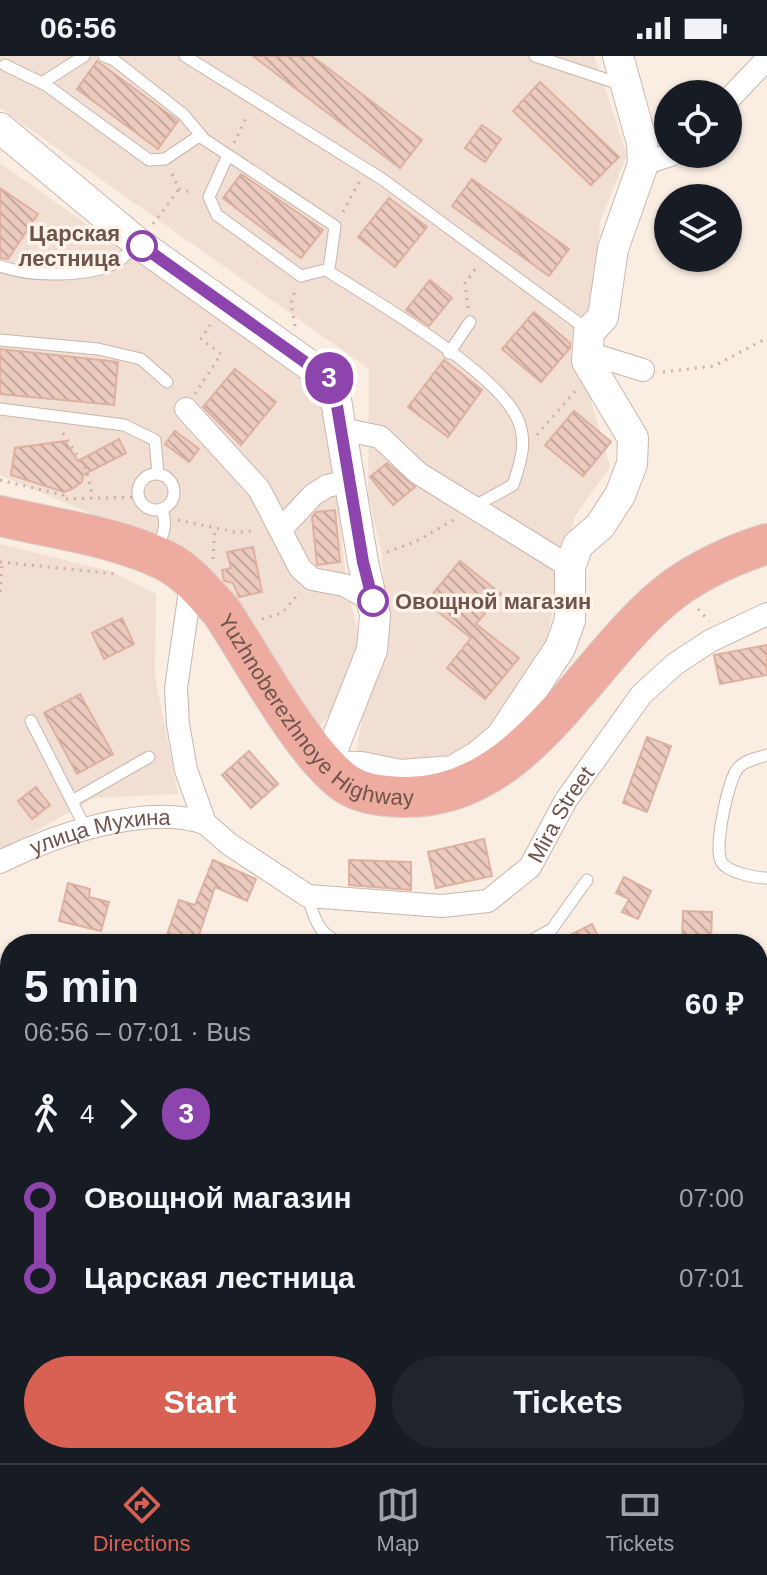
<!DOCTYPE html>
<meta charset="utf-8">
<style>
body{margin:0;font-family:Helvetica,sans-serif;background:#20242c;color:#f1f3f6;height:100vh;display:flex;flex-direction:column;font-size:30px;white-space:nowrap}
*{box-sizing:border-box;margin:0}
p{font-size:26px;color:#9ea1a6}
.icon{flex:none;width:44px;height:44px;fill:none;stroke:currentColor;stroke-width:2;stroke-linecap:round;stroke-linejoin:round}
.map{position:relative;flex:1;overflow:hidden}
.details{position:absolute;left:0px;top:878px;width:768px;height:530px;display:flex;flex-direction:column;background:#171b24;border-radius:32px 32px 0 0;box-shadow:0 2px 6px #0004}
.details>*{flex:none}
.badge{padding:0 16px;border-radius:26px;font-size:28px;line-height:52px}
.fabs{position:absolute;left:654px;top:24px;display:grid;gap:16px}
.fabs a{display:grid;place-items:center;width:88px;height:88px;border-radius:50%;background:#171b24;box-shadow:0 2px 6px #0004;font-size:40px}
.map>.badge{position:absolute;translate:-50% -50%;box-shadow:0 0 0 4px #fff}
.legs{display:flex;align-items:center;gap:12px;height:88px;padding:0 24px;font-size:26px}
.legs p{margin-inline-start:auto}
.headline{display:flex;align-items:center;justify-content:space-between;height:136px;padding:0 24px}
h1{font-size:44px;font-weight:800;line-height:60px}
.action{display:flex;gap:16px;margin-top:auto;padding:16px 24px}
.action a{flex:1;height:92px;border-radius:48px;background:#d86154;color:#fff;font-size:32px;font-weight:800;line-height:92px;text-align:center}
.action a+a{background:#20242c;color:#f1f3f6}
ul{padding:0 24px;list-style:none}
li{display:flex;align-items:center;gap:28px;height:80px;font-size:30px}
li i{display:grid;place-items:center;width:12px;height:100%;margin:0 10px;background:currentColor}
li i::after{content:'';width:20px;height:20px;margin:-10px;border:6px solid;border-radius:50%;background:#171b24}
li p{margin-inline-start:auto}
li:first-child i{background:linear-gradient(#0000 50%,currentColor 0)}
li:last-child i{background:linear-gradient(currentColor 50%,#0000 0)}
.status{display:flex;justify-content:space-between;align-items:center;height:56px;padding:0 40px;background:#171b24;direction:ltr}
.status svg{height:22px;fill:currentColor}
.dock{display:flex;justify-content:space-around;align-items:center;height:112px;border-top:2px solid #363941;background:#171b24;font-size:22px;color:#9ea1a6}
.dock a{display:grid;justify-items:center;gap:4px}
.dock .on{color:#d86154}
.map>svg:first-child{display:block}
.residential{fill:#f1dfd3}
.park{fill:url(#park-dots)}
.building{fill:url(#building-back-hatch);stroke:#ddb0a0;stroke-width:2}
.lines{fill:none;stroke-linecap:round;stroke-linejoin:round}
.lane-casing{stroke:#c9b5ab;stroke-width:13}
.street-casing{stroke:#c9b5ab;stroke-width:24}
.secondary-casing{stroke:#ceb7ac;stroke-width:32}
.highway-casing{stroke:#d7cfcd;stroke-width:42}
.path{stroke:#d1aea1;stroke-width:3;stroke-dasharray:2 6;stroke-linecap:butt}
.lane{stroke:#fff;stroke-width:11}
.street{stroke:#fff;stroke-width:22}
.secondary{stroke:#fff;stroke-width:30}
.highway{stroke:#eeaba0;stroke-width:40}
.line-1-casing{stroke:#fff;stroke-width:18}
.line-1{stroke:#8e44ad;stroke-width:12}
.stop-1-dot{fill:#fff;stroke:#8e44ad;stroke-width:4}
.labels{text-anchor:middle;dominant-baseline:central;stroke-width:7;stroke-linejoin:round;paint-order:stroke}
.stop-label{font-size:22px;font-weight:bold;fill:#6f544c;stroke:#fdf3e9;text-anchor:end}
.street-label{font-size:22px;fill:#6f544c;stroke:#fdf3e9}
</style>
<div class="status"><b>06:56</b><svg viewBox="0 0 49 12"><path d="M0 12V9h3v3zM5 12V6h3v6zM10 12V3h3v9zM15 12V0h3v12zM26 1h20v11H26zM47 4h2v5h-2z"/></svg></div>
<div class="map">
<svg width="767" height="1407" viewBox="0 0 767 1407">
<defs>
<pattern id="park-dots" width="8" height="8" patternUnits="userSpaceOnUse" patternTransform="scale(2)"><rect width="8" height="8" fill="#d6e6c4"/><path d="M2 2h.1M6 6h.1" fill="none" stroke="#b2bda1" stroke-width="1.8" stroke-linecap="round"/></pattern>
<pattern id="building-back-hatch" width="6" height="6" patternUnits="userSpaceOnUse" patternTransform="scale(2)"><rect width="6" height="6" fill="#eccbbe"/><path d="M-1 5l2 2M0 0l6 6M5-1l2 2" fill="none" stroke="#c3a79d"/></pattern>
</defs>
<rect width="100%" height="100%" fill="#faeee3"/>
<!-- residential -->
<path class="residential" d="M 0,0 L 594,0 L 627,99 L 600,165 L 594,233 L 578,299 L 610,411 L 575,460 L 546,585 L 505,667 L 461,702 L 411,710 L 357,694 L 366,635 L 387,575 L 382,498 L 368,440 L 369,313 L 0,52 Z
M 0,107 L 327,337 L 347,532 L 362,592 L 343,645 L 311,679 L 127,473 L 0,419 Z
M 0,488 L 110,515 L 156,538 L 155,620 L 178,738 L 94,742 L 0,795 Z"/>
<!-- park -->
<path class="park" d="M 767,1114 L 767,1407 L 0,1407 L 0,1128 L 10,1125 L 10,1398 L 758,1398 L 758,1115 Z"/>
<!-- building -->
<path class="building" d="M 253,0 L 312,0 L 422,84 L 400,112 Z
M 97,5 L 178,65 L 158,93 L 77,33 Z
M 540,26 L 619,101 L 591,129 L 513,55 Z
M 482,69 L 501,83 L 485,106 L 465,92 Z
M 241,118 L 323,174 L 301,202 L 223,142 Z
M 472,123 L 569,193 L 549,220 L 452,150 Z
M 0,132 L 38,158 L 8,203 L 0,202 Z
M 389,142 L 427,171 L 395,211 L 358,181 Z
M 430,224 L 452,242 L 429,270 L 406,254 Z
M 534,256 L 570,287 L 570,292 L 541,326 L 502,293 Z
M 0,293 L 118,306 L 114,349 L 0,338 Z
M 444,304 L 482,334 L 448,381 L 408,351 Z
M 235,313 L 276,346 L 241,389 L 203,351 Z
M 574,355 L 611,386 L 583,420 L 545,389 Z
M 175,375 L 199,393 L 189,406 L 165,388 Z
M 119,383 L 126,397 L 83,419 L 82,426 L 72,433 L 64,436 L 11,419 L 15,392 L 65,385 L 78,405 Z
M 387,407 L 415,431 L 393,449 L 370,421 Z
M 335,454 L 340,506 L 317,509 L 312,461 L 316,456 Z
M 253,491 L 262,536 L 239,541 L 233,527 L 224,525 L 222,514 L 231,512 L 227,496 Z
M 460,505 L 501,538 L 476,568 L 519,602 L 485,643 L 447,612 L 471,582 L 426,546 Z
M 122,562 L 134,588 L 104,603 L 92,577 Z
M 767,589 L 767,619 L 720,628 L 714,599 Z
M 80,638 L 113,698 L 77,718 L 44,657 Z
M 647,681 L 671,690 L 647,756 L 623,747 Z
M 249,695 L 278,728 L 251,752 L 222,719 Z
M 36,731 L 50,749 L 32,763 L 18,745 Z
M 484,783 L 492,820 L 436,832 L 428,796 Z
M 213,804 L 256,823 L 247,845 L 215,831 L 196,888 L 164,888 L 179,844 L 195,849 Z
M 349,804 L 411,806 L 411,834 L 349,829 Z
M 624,821 L 651,835 L 638,863 L 622,856 L 629,843 L 616,837 Z
M 68,827 L 90,833 L 89,841 L 109,846 L 101,875 L 59,865 Z
M 683,855 L 712,856 L 711,885 L 682,883 Z
M 592,868 L 602,888 L 552,888 Z"/>
<g class="lines">
<!-- lane casing -->
<g class="lane-casing">
<path id="lane" d="M 104,0 L 114,4 L 183,58 L 204,83
M 185,0 L 382,123 L 588,274
M 535,0 L 620,28
M 5,9 L 46,29 L 149,104 L 165,103 L 199,80 C 244,109 289,140 335,170 L 329,213 L 301,220 L 217,159 L 209,141 L 228,99
M 42,27 L 84,0
M 0,210 C 30,221 91,222 119,205 C 125,200 132,193 138,187
M 326,214 C 373,244 497,315 518,364 C 528,387 520,407 513,429 L 473,451
M 0,284 L 98,293 L 141,303 L 167,326
M 449,297 L 470,266
M 0,353 L 124,369 L 155,384 L 158,418
M138 436a18 18 0 1 1 36 0a18 18 0 1 1-36 0Z
M 155,494 C 163,481 168,468 162,454
M 31,665 L 85,771
M 767,699 C 758,702 745,704 738,712 C 728,724 714,791 721,805 C 726,816 755,822 767,822
M 72,745 L 149,701
M 308,840 C 314,865 322,885 349,888
M 93,888 L 104,884 L 123,888
M 525,888 L 552,873 L 587,824
M 758,1103 L 767,1104
M 758,1330 L 767,1333
M 225,1407 L 259,1398"/>
</g>
<!-- street casing -->
<g class="street-casing">
<g id="street">
<path d="M 728,44 L 767,3"/>
<path d="M 643,108 L 673,98"/>
<path d="M 588,297 L 643,314"/>
<path d="M 186,353 L 259,433 L 300,512 L 312,523 L 344,529 L 373,545"/>
<path d="M 342,373 L 380,381 L 418,417 L 570,511"/>
<path d="M 281,473 L 313,439 L 327,430 L 349,425"/>
<path id="s1" d="M 189,542 L 176,632 L 178,668 L 186,714 L 205,767 L 229,788 L 308,840 L 442,850 L 488,845 L 530,811 L 566,744 L 641,639 L 675,608 L 710,585 L 767,558"/>
<path id="s2" d="M 0,806 C 54,779 146,747 205,767"/>
</g>
</g>
<!-- secondary casing -->
<g class="secondary-casing">
<path id="secondary" d="M 0,72 L 138,187 L 333,326 L 363,506 L 375,559 L 372,594 L 326,710 L 361,711 L 400,719 L 453,715 L 477,701 L 501,681 L 560,592 L 570,564 L 570,511 L 578,489 L 600,470 L 620,439 L 632,408 L 633,382 L 587,305 L 589,276 L 603,261 L 613,193 L 643,108 L 642,87 L 618,0"/>
</g>
<!-- highway casing -->
<g class="highway-casing">
<g id="highway">
<path id="s3" d="M 0,460 C 54,473 116,480 166,505 C 188,516 205,538 221,555 C 252,601 303,697 345,727 C 362,739 383,740 403,741 C 528,744 586,599 674,533 C 700,514 736,497 767,488"/>
</g>
</g>
<!-- path -->
<path class="path" d="M 234,87 L 248,58
M 172,118 L 179,133 L 194,137
M 343,156 L 360,124
M 153,168 L 179,133
M 468,252 L 465,227 L 476,212
M 295,270 L 291,247 L 295,235
M 663,316 L 714,310 L 767,282
M 195,338 L 221,298 L 201,283 L 210,269
M 63,377 L 86,413 L 93,442
M 537,379 L 577,333
M 0,424 L 63,439 L 63,442
M 66,443 L 138,441
M 178,464 L 235,476 L 257,475
M 387,496 L 415,486 L 455,463
M 213,503 L 215,471
M 0,506 L 116,518
M 0,536 L 2,508
M 698,553 L 709,565
M 262,563 L 282,557 L 300,536
M 0,1176 L 10,1166
M 0,1186 L 10,1186
M 758,1227 L 767,1228
M 0,1242 L 10,1246
M 0,1290 L 10,1296
M 388,1398 L 403,1407
M 438,1398 L 447,1407
M 17,1407 L 17,1398"/>
<!-- lane -->
<use href="#lane" class="lane"/>
<!-- street -->
<use href="#street" class="street"/>
<!-- secondary -->
<use href="#secondary" class="secondary"/>
<!-- highway -->
<use href="#highway" class="highway"/>
</g>
<g class="lines">
<!-- line-1 casing -->
<g class="line-1-casing">
<path id="line-1" d="M 142,190 L 333,326 L 363,506 L 373,545"/>
</g>
<!-- line-1 -->
<use href="#line-1" class="line-1"/>
</g>
<!-- markers -->
<g class="stop-1-dot">
<circle cx="142" cy="190" r="14"/>
<circle cx="373" cy="545" r="14"/>
</g>
<g class="labels">
<!-- stop labels -->
<g class="stop-label">
<text x="120" y="177">Царская<tspan x="120" dy="25">лестница</tspan></text>
<text x="395" y="545" text-anchor="start">Овощной магазин</text>
</g>
<!-- street labels -->
<g class="street-label">
<text stroke="none"><textPath href="#s3" startOffset="392">Yuzhnoberezhnoye Highway</textPath></text>
<text stroke="none"><textPath href="#s1" startOffset="652">Mira Street</textPath></text>
<text stroke="none"><textPath href="#s2" startOffset="106">улица Мухина</textPath></text>
</g>
</g>
</svg>
<div class="fabs">
<a><svg class="icon" aria-label="locate" viewBox="0 0 24 24"><circle cx="12" cy="12" r="6"/><path d="M12 2v4M12 18v4M2 12h4M18 12h4"/></svg></a>
<a><svg class="icon" aria-label="layers" viewBox="0 0 24 24"><path d="M12 4l9 5-9 5-9-5zM3 14l9 5 9-5"/></svg></a>
</div>
<b class="badge" style="left:329px;top:322px;background:#8e44ad;color:#fff">3</b>
<section class="details">
<div class="headline"><div><h1>5 min</h1><p>06:56 – 07:01 · Bus</p></div><b>60 ₽</b></div>
<div class="legs"><svg class="icon" aria-label="walk" viewBox="0 0 24 24"><circle cx="13" cy="4" r="2"/><path d="M13 8l-2 6 4 7M11 14l-3 7M7 12l3-4h3l4 4"/></svg>4<svg class="icon" aria-label="forward" viewBox="0 0 24 24"><path d="M9 5l7 7-7 7"/></svg><b class="badge" style="background:#8e44ad;color:#fff">3</b></div>
<ul>
<li><i style="color:#8e44ad"></i><b>Овощной магазин</b><p>07:00</p></li>
<li><i style="color:#8e44ad"></i><b>Царская лестница</b><p>07:01</p></li>
</ul>
<div class="action"><a>Start</a><a>Tickets</a></div>
</section>
</div>
<nav class="dock">
<a class="on"><svg class="icon" aria-label="directions" viewBox="0 0 24 24"><path d="M12 3l9 9-9 9-9-9zM9 14v-3h6M13 9l2 2-2 2"/></svg>Directions</a>
<a><svg class="icon" aria-label="map" viewBox="0 0 24 24"><path d="M3 6l6-2 6 2 6-2v14l-6 2-6-2-6 2zM9 4v14M15 6v14"/></svg>Map</a>
<a><svg class="icon" aria-label="tickets" viewBox="0 0 24 24"><path d="M3 7h18v10H3zM15 7v10"/></svg>Tickets</a>
</nav>
